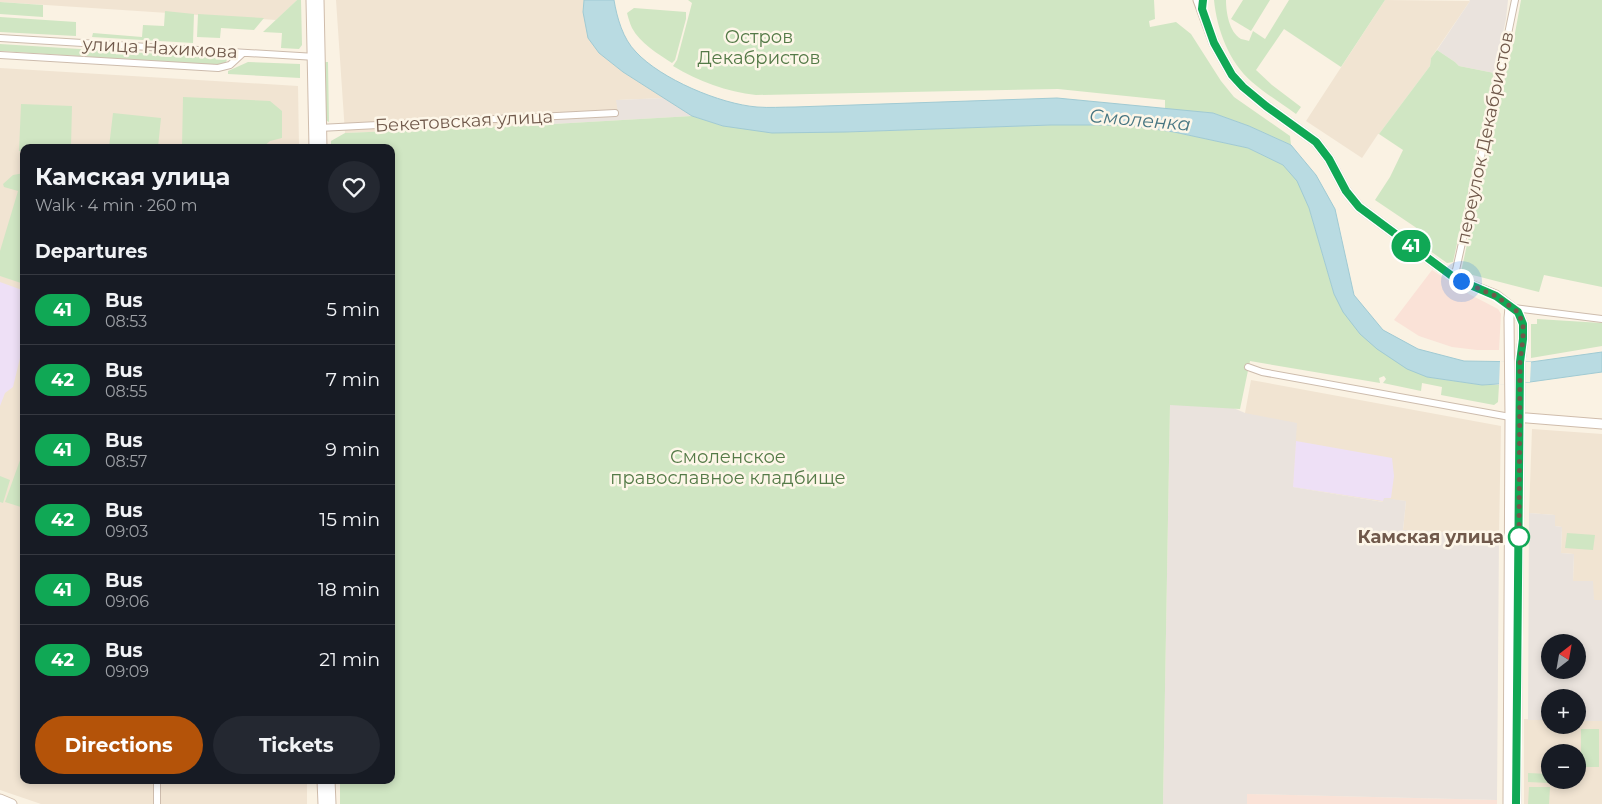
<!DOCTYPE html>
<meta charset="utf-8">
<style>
body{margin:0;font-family:Montserrat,sans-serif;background:#242831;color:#f1f3f6;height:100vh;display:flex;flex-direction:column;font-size:19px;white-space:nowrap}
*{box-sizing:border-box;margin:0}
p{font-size:16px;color:#9ea1a6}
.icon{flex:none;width:28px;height:28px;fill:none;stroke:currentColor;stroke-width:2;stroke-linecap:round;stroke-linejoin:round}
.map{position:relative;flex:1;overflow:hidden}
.panel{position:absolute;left:20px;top:144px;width:375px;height:640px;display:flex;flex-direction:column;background:#171b24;border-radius:10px;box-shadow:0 2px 8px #0003}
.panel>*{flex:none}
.badge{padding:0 10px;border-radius:16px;font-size:18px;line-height:32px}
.needle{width:32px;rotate:31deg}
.buttons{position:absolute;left:1541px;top:634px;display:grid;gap:10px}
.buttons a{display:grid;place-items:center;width:45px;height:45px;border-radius:50%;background:#171b24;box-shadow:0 2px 8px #0003;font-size:25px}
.you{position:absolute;width:25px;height:25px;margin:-12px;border:4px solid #fff;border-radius:50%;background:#1a73e8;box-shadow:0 0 0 8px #1a73e833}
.map>.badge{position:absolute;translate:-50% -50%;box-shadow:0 0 0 2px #fff}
h2{padding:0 15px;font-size:19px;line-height:45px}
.round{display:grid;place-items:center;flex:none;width:52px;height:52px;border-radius:26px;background:#242831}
.headline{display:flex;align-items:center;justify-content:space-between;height:85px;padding:0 15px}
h1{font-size:24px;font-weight:700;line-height:38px}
.cta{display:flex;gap:10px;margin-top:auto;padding:10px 15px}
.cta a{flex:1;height:58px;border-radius:30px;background:#b45309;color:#fff;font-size:20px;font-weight:700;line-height:58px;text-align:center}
.cta a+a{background:#242831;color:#f1f3f6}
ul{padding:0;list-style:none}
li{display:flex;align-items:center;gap:15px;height:70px;padding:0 15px;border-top:1px solid #363941}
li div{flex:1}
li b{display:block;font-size:19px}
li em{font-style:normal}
li .badge{min-width:55px;font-weight:700;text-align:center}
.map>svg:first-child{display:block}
.residential{fill:#f1e4d2;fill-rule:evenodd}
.commercial{fill:#fae2d7}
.industrial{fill:#eae3dd;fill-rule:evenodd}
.education{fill:#eee0f6}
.green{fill:#d0e6c3}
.water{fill:#b9dbe2;stroke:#a0cad3}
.pier{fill:#faf2e3}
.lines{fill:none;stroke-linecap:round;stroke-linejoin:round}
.street-casing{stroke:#cdbcad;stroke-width:8}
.secondary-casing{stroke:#cfbcab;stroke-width:11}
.street{stroke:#fff;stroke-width:6}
.secondary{stroke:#fff;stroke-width:9}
.line-casing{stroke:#fff;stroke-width:11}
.line{stroke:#10a855;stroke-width:8}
.walk{stroke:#70594b;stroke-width:5;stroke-dasharray:0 9}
.stop-dot{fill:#fff;stroke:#10a855;stroke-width:2.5}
.labels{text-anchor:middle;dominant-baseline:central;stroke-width:5;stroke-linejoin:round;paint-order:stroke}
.park-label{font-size:18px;fill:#547a47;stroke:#fdf6e8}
.street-label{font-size:18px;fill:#70594b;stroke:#fdf6e8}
.stop-label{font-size:18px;font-weight:bold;fill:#70594b;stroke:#fdf6e8;text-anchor:end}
.water-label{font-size:19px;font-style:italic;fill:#477682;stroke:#fdf6e8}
</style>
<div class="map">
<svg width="1602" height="804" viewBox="0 0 1602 804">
<rect width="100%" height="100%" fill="#faf2e3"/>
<!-- residential -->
<path class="residential" d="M 0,0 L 297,0 L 276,20 L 0,2 Z
M 336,0 L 584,0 L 583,12 L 599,53 L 623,72 L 664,98 L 617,100 L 618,113 L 536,117 L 536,125 L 345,133 Z
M 1385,0 L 1470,1 L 1431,58 L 1430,66 L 1379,134 L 1378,134 L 1362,158 L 1306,121 Z
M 0,68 L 298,86 L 299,147 L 24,148 L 24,780 L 307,780 L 307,804 L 41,804 L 0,790 Z
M 1251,380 L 1501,426 L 1499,535 L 1403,530 L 1406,501 L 1384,499 L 1384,502 L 1293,487 L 1245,413 Z
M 1532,429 L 1602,434 L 1602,600 L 1594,600 L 1593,596 L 1573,581 L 1574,554 L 1561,553 L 1562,527 L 1555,526 L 1555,515 L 1529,513 Z
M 1524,719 L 1550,720 L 1550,725 L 1578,725 L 1578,721 L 1602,721 L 1602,804 L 1524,804 ZM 1550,752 L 1578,752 L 1578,780 L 1550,780 Z"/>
<!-- commercial -->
<path class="commercial" d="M 1432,270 L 1469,294 L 1498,309 L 1501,314 L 1499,350 L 1477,350 L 1452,347 L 1419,336 L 1394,320 Z
M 1247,794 L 1497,800 L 1497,804 L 1247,804 Z"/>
<!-- industrial -->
<path class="industrial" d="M 1469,0 L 1508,0 L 1506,19 L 1494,73 L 1459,66 L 1455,62 L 1437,50 L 1470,1 Z
M 664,98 L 692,116 L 536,125 L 536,116 L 618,113 L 616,100 Z
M 1170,404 L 1229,406 L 1245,413 L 1297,423 L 1293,487 L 1383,502 L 1384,498 L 1406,501 L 1403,530 L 1499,535 L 1497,800 L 1247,794 L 1247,804 L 1163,804 Z
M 1529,513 L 1555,515 L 1555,526 L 1562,527 L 1561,553 L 1574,554 L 1573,581 L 1593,581 L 1594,600 L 1602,600 L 1602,721 L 1578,721 L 1578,698 L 1550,698 L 1550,720 L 1528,720 ZM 1578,642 L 1578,670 L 1550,670 L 1550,642 Z"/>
<!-- education -->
<path class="education" d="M 0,282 L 22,290 L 21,295 L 24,296 L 24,358 L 20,358 L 13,387 L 5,393 L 0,406 Z
M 1296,441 L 1392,458 L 1394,476 L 1391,498 L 1384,498 L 1383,501 L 1293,487 Z"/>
<!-- green -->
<path class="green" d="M 297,0 L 301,0 L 302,45 L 299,49 L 281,48 L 282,33 L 263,32 Z
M 688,0 L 1154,0 L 1155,19 L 1149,21 L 1150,27 L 1176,22 L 1191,34 L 1221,81 L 1234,97 L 1290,136 L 1291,145 L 1249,126 L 1213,113 L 1165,110 L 1165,100 L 1058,89 L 756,95 C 727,92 698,81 673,66 L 677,60 L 692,3 Z
M 1214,0 L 1226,0 C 1226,12 1229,32 1241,39 C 1244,40 1247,40 1249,41 L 1253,31 L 1265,39 L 1289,0 L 1385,0 L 1341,67 L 1284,29 L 1256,70 L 1272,85 L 1301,107 L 1296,114 C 1281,103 1266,94 1252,82 C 1229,62 1217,30 1214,0 Z
M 1243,0 L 1270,0 L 1251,31 L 1231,19 Z
M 1521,0 L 1602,0 L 1602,287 L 1544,275 L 1539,292 L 1461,272 L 1490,139 L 1513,44 Z
M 0,2 L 43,5 L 43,17 L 0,14 Z
M 634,8 L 686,12 L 686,19 L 675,60 L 672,63 C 658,54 640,43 632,28 C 630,24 628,17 627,13 Z
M 165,11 L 194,14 L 193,43 L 92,37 L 93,33 L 142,37 L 143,25 L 164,26 Z
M 198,14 L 264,18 L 254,30 L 221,28 L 220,38 L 197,37 Z
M 0,17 L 76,22 L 76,36 L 0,32 Z
M 0,44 L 224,58 L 227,60 L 225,63 L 218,65 L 0,51 Z
M 1437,50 L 1455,62 L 1459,66 L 1494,73 L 1453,262 L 1447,263 L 1419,243 L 1424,233 L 1375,200 L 1390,177 L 1403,150 L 1379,134 L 1430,66 L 1431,58 Z
M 248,62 L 300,64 L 300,78 L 228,74 L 228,71 Z
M 325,62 L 328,62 L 329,122 L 325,120 L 324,64 Z
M 183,97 L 270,101 L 282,111 L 282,138 L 270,141 L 263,147 L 182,147 Z
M 21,104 L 72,106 L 71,147 L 24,148 L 24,151 L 19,151 Z
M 113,113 L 161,118 L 158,147 L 109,147 Z
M 692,116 L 723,126 L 846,132 L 1051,125 L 1128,125 L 1174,132 L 1248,148 L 1283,165 L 1298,181 L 1309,208 L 1334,294 L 1427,377 L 1482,385 L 1499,385 L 1498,402 L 1494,405 L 1441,395 L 1442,387 L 1422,383 L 1421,391 L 1383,383 L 1386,379 L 1384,376 L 1379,378 L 1380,383 L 1250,361 L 1240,409 L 1170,405 L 1163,804 L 340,804 L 340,780 L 391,780 L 391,148 L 331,148 L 331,141 L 345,133 L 536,125 Z
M 24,173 L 24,282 L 21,283 L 0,276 L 0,251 L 18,191 L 4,187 L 3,184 L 13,175 Z
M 1537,319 L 1602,323 L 1602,346 L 1531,358 L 1531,324 L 1537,324 Z
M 24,449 L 24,508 L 5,502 Z
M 0,476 L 10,480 L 3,503 L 0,502 Z
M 1567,533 L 1595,535 L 1593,550 L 1565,548 Z
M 1581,729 L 1599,729 L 1599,767 L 1581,767 Z
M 1528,773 L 1549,774 L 1549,783 L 1528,782 Z
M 1529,787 L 1550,787 L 1549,804 L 1528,804 Z"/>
<!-- water -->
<path class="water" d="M 584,0 L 614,0 C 617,18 623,39 636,52 C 661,79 720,104 757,107 C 769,108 782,107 795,107 L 1057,98 L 1213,113 L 1249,126 L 1291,145 L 1316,175 L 1335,209 L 1354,295 L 1383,330 L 1418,349 L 1464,361 L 1531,362 L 1602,352 L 1602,372 L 1530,382 L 1482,385 L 1427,377 L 1407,369 L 1377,349 L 1360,334 L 1343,312 L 1334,294 L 1309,208 L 1297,181 L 1283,165 L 1248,148 L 1174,132 L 1128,125 L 1051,125 L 846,132 L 772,133 L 723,126 L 692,116 L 623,72 L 599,53 L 588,38 L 583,12 Z"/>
<!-- pier -->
<path class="pier" d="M 1500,361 L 1531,362 L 1530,382 L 1499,385 Z"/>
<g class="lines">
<!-- street casing -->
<g class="street-casing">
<path id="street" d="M 0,38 L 316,57
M 0,55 L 218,68 L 230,65 L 243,53
M 319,128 L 615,113
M 1452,276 L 1456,270 L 1508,34 L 1515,0
M 1514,308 L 1602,319
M 1248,367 L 1262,372 L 1510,417
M 157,804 L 157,780"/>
</g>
<!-- secondary casing -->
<g class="secondary-casing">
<path id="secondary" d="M 311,0 L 314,148
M 319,0 L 322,148
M 1198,0 L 1214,43 L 1232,75 L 1243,87 L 1266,106 L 1316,142 L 1329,159 L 1346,191 L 1359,207 L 1452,276 L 1461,281 L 1496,295 L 1518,312 L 1523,324 L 1523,339 L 1520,362 L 1516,804
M 1515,417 L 1602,424
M 322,780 L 323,804
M 330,780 L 331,804
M 0,799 L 12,804
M 1508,804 L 1510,417 L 1509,318 L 1510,307"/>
</g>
<!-- street -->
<use href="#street" class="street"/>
<!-- secondary -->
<use href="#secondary" class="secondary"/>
</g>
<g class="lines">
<!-- line casing -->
<g class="line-casing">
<path id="line" d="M 1203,0 L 1202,9 L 1214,43 L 1232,75 L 1243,87 L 1266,106 L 1316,142 L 1329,159 L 1346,191 L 1359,207 L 1452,276 L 1461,281 L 1496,296 L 1518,312 L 1523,324 L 1523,339 L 1520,362 L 1516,804"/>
</g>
<!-- line -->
<use href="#line" class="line"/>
<!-- walk -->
<path class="walk" d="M 1461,281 L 1496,296 L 1518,312 L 1523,324 L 1523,339 L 1520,362 L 1519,537"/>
</g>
<!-- markers -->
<circle class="stop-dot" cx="1519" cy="537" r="10"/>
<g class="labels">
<!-- park labels -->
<g class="park-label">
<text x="759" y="37">Остров<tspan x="759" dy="21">Декабристов</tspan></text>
<text x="728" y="457">Смоленское<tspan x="728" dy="21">православное кладбище</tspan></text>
</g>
<!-- street labels -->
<g class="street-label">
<text transform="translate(160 48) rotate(3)">улица Нахимова</text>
<text transform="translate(464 121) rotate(-3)">Бекетовская улица</text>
<text transform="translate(1485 138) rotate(-78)">переулок Декабристов</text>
</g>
<!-- stop labels -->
<g class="stop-label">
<text x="1504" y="537">Камская улица</text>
</g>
<!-- water labels -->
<g class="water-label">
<text transform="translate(1140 120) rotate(5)">Смоленка</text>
</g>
</g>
</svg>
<div class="buttons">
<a><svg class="needle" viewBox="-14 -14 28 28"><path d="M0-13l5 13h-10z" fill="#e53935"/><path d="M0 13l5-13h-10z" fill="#9ea1a6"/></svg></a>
<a>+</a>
<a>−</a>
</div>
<div class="you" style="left:1461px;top:281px"></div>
<b class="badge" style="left:1411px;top:246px;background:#10a855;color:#fff">41</b>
<section class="panel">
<div class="headline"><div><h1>Камская улица</h1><p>Walk · 4 min · 260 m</p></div><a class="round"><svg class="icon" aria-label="heart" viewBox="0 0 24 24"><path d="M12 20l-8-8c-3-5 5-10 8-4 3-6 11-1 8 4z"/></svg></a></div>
<h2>Departures</h2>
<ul>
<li><span class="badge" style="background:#10a855;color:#fff">41</span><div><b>Bus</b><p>08:53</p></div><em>5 min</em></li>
<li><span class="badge" style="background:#10a855;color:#fff">42</span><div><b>Bus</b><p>08:55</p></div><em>7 min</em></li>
<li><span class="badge" style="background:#10a855;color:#fff">41</span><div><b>Bus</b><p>08:57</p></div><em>9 min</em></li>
<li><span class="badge" style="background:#10a855;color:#fff">42</span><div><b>Bus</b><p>09:03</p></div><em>15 min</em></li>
<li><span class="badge" style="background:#10a855;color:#fff">41</span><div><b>Bus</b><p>09:06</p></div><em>18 min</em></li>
<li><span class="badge" style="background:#10a855;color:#fff">42</span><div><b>Bus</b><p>09:09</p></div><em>21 min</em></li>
</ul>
<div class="cta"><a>Directions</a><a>Tickets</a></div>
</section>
</div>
